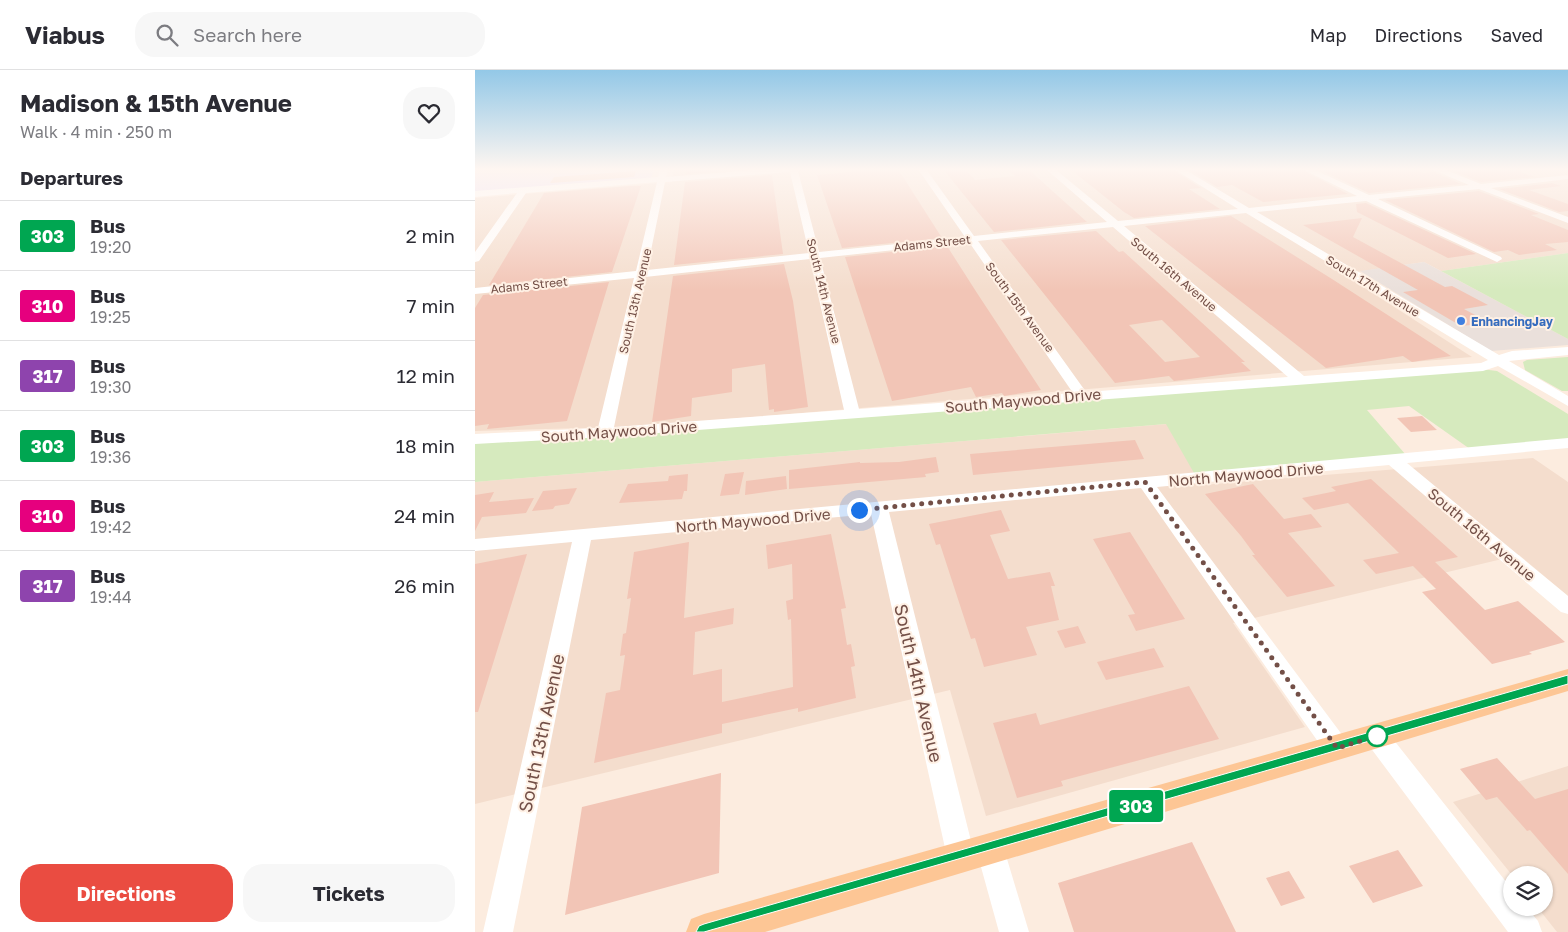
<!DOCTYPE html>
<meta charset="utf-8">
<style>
body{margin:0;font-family:"Golos Text",sans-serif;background:#f7f7f7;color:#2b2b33;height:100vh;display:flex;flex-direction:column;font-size:19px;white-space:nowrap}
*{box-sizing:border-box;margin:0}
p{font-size:16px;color:#7c7c81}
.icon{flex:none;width:28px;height:28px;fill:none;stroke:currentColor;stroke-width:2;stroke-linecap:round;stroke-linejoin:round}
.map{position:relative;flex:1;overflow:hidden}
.details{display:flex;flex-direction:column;background:#fff;width:475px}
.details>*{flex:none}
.badge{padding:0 10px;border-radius:4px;font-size:18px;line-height:32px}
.buttons{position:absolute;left:1028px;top:796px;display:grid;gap:10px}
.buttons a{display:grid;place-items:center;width:50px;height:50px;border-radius:50%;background:#fff;box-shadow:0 1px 4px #0004;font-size:25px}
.you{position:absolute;width:25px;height:25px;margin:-12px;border:4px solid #fff;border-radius:50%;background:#1a73e8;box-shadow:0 0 0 8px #1a73e833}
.map>.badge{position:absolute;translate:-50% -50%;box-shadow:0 0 0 2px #fff}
h2{padding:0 20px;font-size:19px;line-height:45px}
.round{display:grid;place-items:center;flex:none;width:52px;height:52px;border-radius:20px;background:#f7f7f7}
.overview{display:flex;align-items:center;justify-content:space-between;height:85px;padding:0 20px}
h1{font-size:24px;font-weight:700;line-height:38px}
.action{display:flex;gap:10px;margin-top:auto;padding:10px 20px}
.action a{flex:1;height:58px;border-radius:20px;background:#ea4c41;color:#fff;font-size:20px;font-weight:700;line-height:58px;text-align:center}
.action a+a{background:#f7f7f7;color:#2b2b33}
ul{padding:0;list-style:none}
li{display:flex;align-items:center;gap:15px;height:70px;padding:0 20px;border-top:1px solid #e1e1e2}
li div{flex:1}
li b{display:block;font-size:19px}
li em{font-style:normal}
li .badge{min-width:55px;font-weight:700;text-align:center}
header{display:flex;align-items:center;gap:30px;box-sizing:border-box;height:70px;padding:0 25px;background:#fff;border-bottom:1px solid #e1e1e2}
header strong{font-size:24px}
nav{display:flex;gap:28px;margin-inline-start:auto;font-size:18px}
.search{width:350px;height:45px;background:#f7f7f7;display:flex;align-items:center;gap:12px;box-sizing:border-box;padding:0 18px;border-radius:20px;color:#7c7c81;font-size:19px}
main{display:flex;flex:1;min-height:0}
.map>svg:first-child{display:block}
.residential{fill:#f4ddcd}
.industrial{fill:#eae0db}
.education{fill:#eadcf8}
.green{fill:#d6eabe}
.building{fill:#f2c5b6;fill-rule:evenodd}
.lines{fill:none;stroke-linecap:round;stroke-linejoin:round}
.minor{fill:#fff;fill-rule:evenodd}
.major{fill:#fdc695;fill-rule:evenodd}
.line{fill:#00a651;stroke:#fff}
.walk{stroke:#734f47;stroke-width:5;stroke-dasharray:0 9}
.shop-dot{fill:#3f7fe0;stroke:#fff1e5;stroke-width:2}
.stop-dot{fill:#fff;stroke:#00a651;stroke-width:2.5}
.labels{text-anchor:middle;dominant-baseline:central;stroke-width:4;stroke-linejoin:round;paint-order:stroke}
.far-street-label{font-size:12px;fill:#734f47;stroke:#fff1e5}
.far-shop-label{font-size:12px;font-weight:bold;fill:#366cbe;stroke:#fff1e5;text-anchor:start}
.street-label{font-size:15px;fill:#734f47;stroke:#fff1e5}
.near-street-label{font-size:18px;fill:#734f47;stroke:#fff1e5}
</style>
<header>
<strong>Viabus</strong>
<div class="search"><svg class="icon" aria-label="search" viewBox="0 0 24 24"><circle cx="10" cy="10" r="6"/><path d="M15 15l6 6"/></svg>Search here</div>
<nav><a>Map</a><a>Directions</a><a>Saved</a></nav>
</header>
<main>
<section class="details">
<div class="overview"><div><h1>Madison &amp; 15th Avenue</h1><p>Walk · 4 min · 250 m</p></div><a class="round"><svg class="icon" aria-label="heart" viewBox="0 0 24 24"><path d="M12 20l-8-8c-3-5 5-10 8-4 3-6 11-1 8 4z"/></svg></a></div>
<h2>Departures</h2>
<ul>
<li><span class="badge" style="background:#00a651;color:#fff">303</span><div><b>Bus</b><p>19:20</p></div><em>2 min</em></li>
<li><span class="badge" style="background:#e6007e;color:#fff">310</span><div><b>Bus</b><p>19:25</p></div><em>7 min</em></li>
<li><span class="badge" style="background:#8e44ad;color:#fff">317</span><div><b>Bus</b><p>19:30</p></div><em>12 min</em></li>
<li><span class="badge" style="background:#00a651;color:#fff">303</span><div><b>Bus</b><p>19:36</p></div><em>18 min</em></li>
<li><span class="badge" style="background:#e6007e;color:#fff">310</span><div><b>Bus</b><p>19:42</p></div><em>24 min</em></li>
<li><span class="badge" style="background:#8e44ad;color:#fff">317</span><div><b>Bus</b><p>19:44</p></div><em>26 min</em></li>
</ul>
<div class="action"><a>Directions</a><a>Tickets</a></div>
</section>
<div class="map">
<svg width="1093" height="862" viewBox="0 0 1093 862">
<rect width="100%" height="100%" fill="#fcecdf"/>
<!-- residential -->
<path class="residential" d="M 199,99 L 1093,99 L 1093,183 L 966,201 L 949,192 L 868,204 L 997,287 L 206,353 L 149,357 L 0,361 L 0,128 L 197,112 Z
M 692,354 L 727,415 L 1058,388 L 1093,412 L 1093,526 L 1044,485 L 758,553 L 830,657 L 511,746 L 475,620 L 0,734 L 0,412 Z
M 1093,696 L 1093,862 L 1082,862 L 1063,838 L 1069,838 L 1069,805 L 1037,805 L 978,732 Z"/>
<!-- industrial -->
<path class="industrial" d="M 949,192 L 1093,269 L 1093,275 L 1016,281 L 885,201 Z"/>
<!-- education -->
<path class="education" d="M 0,99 L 179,99 L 176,109 L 0,123 Z"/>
<!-- green -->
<path class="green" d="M 1093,183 L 1093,269 L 966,201 Z
M 1093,287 L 1093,321 L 1087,321 L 1050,300 L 1048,292 L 1052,290 Z
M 1006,299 L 1022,301 L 1093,344 L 1093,370 L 995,379 L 934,336 L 892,340 L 931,385 L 719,403 L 691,354 L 0,412 L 0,373 L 173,363 Z"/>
<!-- building -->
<path class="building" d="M 212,99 L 266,99 L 211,104 Z
M 385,99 L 423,99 L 467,168 L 367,178 L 342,105 L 385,101 Z
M 468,99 L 490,99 L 500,110 L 540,106 L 533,99 L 553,99 L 612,152 L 519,162 Z
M 595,99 L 697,99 L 726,118 L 714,119 L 745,139 L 659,148 L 649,142 Z
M 713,99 L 825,99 L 873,124 L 788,132 L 757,115 L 742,117 Z
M 843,99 L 866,99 L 877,103 L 939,99 L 948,103 L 959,102 L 986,114 L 894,123 Z
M 995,99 L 1038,99 L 1059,107 L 1006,112 L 978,101 Z
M 161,101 L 159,107 L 75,113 L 79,107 Z
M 297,105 L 308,184 L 199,195 L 210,112 Z
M 1077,113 L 1086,116 L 1054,120 L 1093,134 L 1093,141 L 1084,142 L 1024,119 Z
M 156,116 L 166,116 L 137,202 L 14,215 L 69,123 Z
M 1004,121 L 1064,144 L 1056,145 L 1093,160 L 1093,172 L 1070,174 L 1082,180 L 1044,185 L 1033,180 L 1019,182 L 910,130 Z
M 891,133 L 1001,184 L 973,188 L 882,142 L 881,134 Z
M 756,146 L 857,209 L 976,286 L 937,292 L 928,286 L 851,298 L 670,156 Z
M 887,148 L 878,167 L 970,217 L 977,216 L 1013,235 L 989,239 L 1015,253 L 986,256 L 928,222 L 943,220 L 828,155 Z
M 621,161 L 644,182 L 648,181 L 770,292 L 766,292 L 776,301 L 699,311 L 694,306 L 640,313 L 526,170 ZM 687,250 L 725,287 L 690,292 L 654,255 Z
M 472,176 L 502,223 L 566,320 L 529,326 L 527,323 L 501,327 L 496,317 L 417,331 L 370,187 Z
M 309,194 L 318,231 L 333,337 L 299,342 L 299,339 L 294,340 L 290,294 L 257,299 L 257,322 L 217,328 L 216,346 L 177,352 L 198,206 Z
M 134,212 L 92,351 L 12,359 L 14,354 L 0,356 L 0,238 L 8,225 Z
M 947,346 L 962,360 L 936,362 L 922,348 Z
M 660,370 L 669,389 L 498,405 L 495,384 Z
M 461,387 L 464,402 L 450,404 L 451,407 L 314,419 L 314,400 L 385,392 L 385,393 L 424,392 Z
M 269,402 L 264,424 L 245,426 L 250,404 Z
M 213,404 L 212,421 L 209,421 L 207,429 L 144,433 L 153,414 L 193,411 L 194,406 Z
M 311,406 L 312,419 L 270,425 L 271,411 Z
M 896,409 L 983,487 L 960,492 L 1010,540 L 1043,531 L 1090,572 L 1054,582 L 1057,584 L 1017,594 L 947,522 L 961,519 L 938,496 L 901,504 L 888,490 L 924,483 L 873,433 L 839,440 L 827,428 L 861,421 L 856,417 Z
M 778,414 L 809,449 L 836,444 L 847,457 L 813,463 L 860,516 L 812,527 L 777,485 L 780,485 L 766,466 L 730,424 Z
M 102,418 L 94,434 L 80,436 L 78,439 L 57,441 L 68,421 Z
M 19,422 L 14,432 L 59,428 L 51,443 L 7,447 L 0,461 L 0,425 Z
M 526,440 L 535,461 L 515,465 L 533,509 L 575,502 L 580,516 L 576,516 L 584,550 L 551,557 L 562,585 L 509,597 L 500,568 L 496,569 L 465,474 L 461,475 L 454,454 Z
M 655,462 L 679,500 L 710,549 L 661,561 L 653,545 L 660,544 L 618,469 Z
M 356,464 L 371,538 L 366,539 L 372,575 L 376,574 L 380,596 L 376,597 L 381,628 L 323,642 L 323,638 L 247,654 L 247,663 L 119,693 L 131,623 L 145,620 L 150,585 L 145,586 L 148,564 L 151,563 L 156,528 L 152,529 L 159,482 L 214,472 L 209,548 L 259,538 L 258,554 L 220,562 L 218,605 L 247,599 L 247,632 L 318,617 L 316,549 L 313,550 L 311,531 L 318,529 L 317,494 L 293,499 L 291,475 Z
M 52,484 L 3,642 L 0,642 L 0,494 Z
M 603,556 L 611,573 L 590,578 L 582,561 Z
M 679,578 L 689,597 L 631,610 L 622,592 Z
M 714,616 L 744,669 L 586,711 L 588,716 L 542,728 L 518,653 L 561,643 L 565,655 Z
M 1022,688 L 1060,729 L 1093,719 L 1093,804 L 1055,760 L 1052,761 L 1022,727 L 1011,730 L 985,699 Z
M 246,703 L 244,803 L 90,845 L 107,737 Z
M 717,772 L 761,862 L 599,862 L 583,813 Z
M 923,780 L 948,816 L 898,833 L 874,796 Z
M 814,801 L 830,828 L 806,836 L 791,808 Z"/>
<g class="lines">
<!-- minor -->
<path class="minor" d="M 185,99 L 193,99 L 191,107 L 291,99 L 328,99 L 323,101 L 344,182 L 490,167 L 443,99 L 451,99 L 499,166 L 632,152 L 571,99 L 580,99 L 643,151 L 763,139 L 699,99 L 709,99 L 774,138 L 882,126 L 827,99 L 838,99 L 894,125 L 994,115 L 956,99 L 968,99 L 1006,114 L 1093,105 L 1093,109 L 1016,118 L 1093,147 L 1093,153 L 1004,119 L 903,129 L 1026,187 L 1027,189 L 1022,192 L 891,131 L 782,142 L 1024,285 L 1037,281 L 1093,277 L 1093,285 L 1034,291 L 1093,326 L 1093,336 L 1023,296 L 1008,301 L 130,367 L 0,374 L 0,364 L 123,358 L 159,208 L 0,224 L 0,218 L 161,201 L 182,112 L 51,123 L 4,191 L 0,192 L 0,182 L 42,123 L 0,127 L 0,121 L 183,107 ZM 315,102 L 334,183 L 172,200 L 190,112 ZM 771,143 L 1013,290 L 1006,293 L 829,306 L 649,156 ZM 638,157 L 813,307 L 611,322 L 503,171 ZM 494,172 L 598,323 L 384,339 L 345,188 ZM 335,189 L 369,340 L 139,357 L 170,207 Z
M 1093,368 L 1093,378 L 932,393 L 1093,526 L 1093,544 L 1086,542 L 914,395 L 682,417 L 871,670 L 874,678 L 871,686 L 862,689 L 853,686 L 666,418 L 414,442 L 500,787 L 496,797 L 486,801 L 476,797 L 472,787 L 396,444 L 116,470 L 38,862 L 8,862 L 97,472 L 0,481 L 0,469 Z
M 901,656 L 910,659 L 1036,818 L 1036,838 L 1052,838 L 1063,851 L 1067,862 L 1033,862 L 892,673 L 889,666 L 892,659 Z
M 515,766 L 525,770 L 529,779 L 554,862 L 524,862 L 501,779 L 505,770 Z"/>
<!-- major -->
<path class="major" d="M 1093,599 L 1093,621 L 290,862 L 211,862 L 216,849 L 229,844 Z"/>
</g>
<!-- sky -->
<linearGradient id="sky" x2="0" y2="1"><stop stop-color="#93c8e7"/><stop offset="0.45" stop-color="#fef6f1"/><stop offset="1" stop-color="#fef6f1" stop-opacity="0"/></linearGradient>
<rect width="1093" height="220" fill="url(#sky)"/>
<!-- line -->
<path class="line" d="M 1093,605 L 1093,614 L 229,862 L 221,862 L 224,856 L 229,854 Z"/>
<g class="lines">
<!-- walk -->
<path class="walk" d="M 384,440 L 670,412 L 862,678 L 902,666"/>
</g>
<!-- markers -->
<circle class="shop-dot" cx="986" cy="251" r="5"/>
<circle class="stop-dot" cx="902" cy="666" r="10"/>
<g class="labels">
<!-- far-street labels -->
<g class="far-street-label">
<text transform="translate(457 173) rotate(-6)">Adams Street</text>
<text transform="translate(699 204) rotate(40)">South 16th Avenue</text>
<text transform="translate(54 215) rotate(-6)">Adams Street</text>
<text transform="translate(898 216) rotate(31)">South 17th Avenue</text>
<text transform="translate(349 221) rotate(76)">South 14th Avenue</text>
<text transform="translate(160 231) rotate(-77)">South 13th Avenue</text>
<text transform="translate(545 237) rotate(54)">South 15th Avenue</text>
</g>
<!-- far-shop labels -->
<g class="far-shop-label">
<text x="996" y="251">EnhancingJay</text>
</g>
<!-- street labels -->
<g class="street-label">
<text transform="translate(548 330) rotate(-5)">South Maywood Drive</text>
<text transform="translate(144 361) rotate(-4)">South Maywood Drive</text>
<text transform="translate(771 404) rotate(-5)">North Maywood Drive</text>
<text transform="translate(278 450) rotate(-5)">North Maywood Drive</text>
<text transform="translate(1007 464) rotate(40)">South 16th Avenue</text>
</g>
<!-- near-street labels -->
<g class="near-street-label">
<text transform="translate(444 613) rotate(77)">South 14th Avenue</text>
<text transform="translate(66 663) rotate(-78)">South 13th Avenue</text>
</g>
</g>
</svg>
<div class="buttons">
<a><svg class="icon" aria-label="layers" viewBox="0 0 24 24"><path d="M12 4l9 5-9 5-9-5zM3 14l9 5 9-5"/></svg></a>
</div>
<div class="you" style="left:384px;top:440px"></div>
<b class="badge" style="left:661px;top:736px;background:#00a651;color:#fff">303</b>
</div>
</main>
